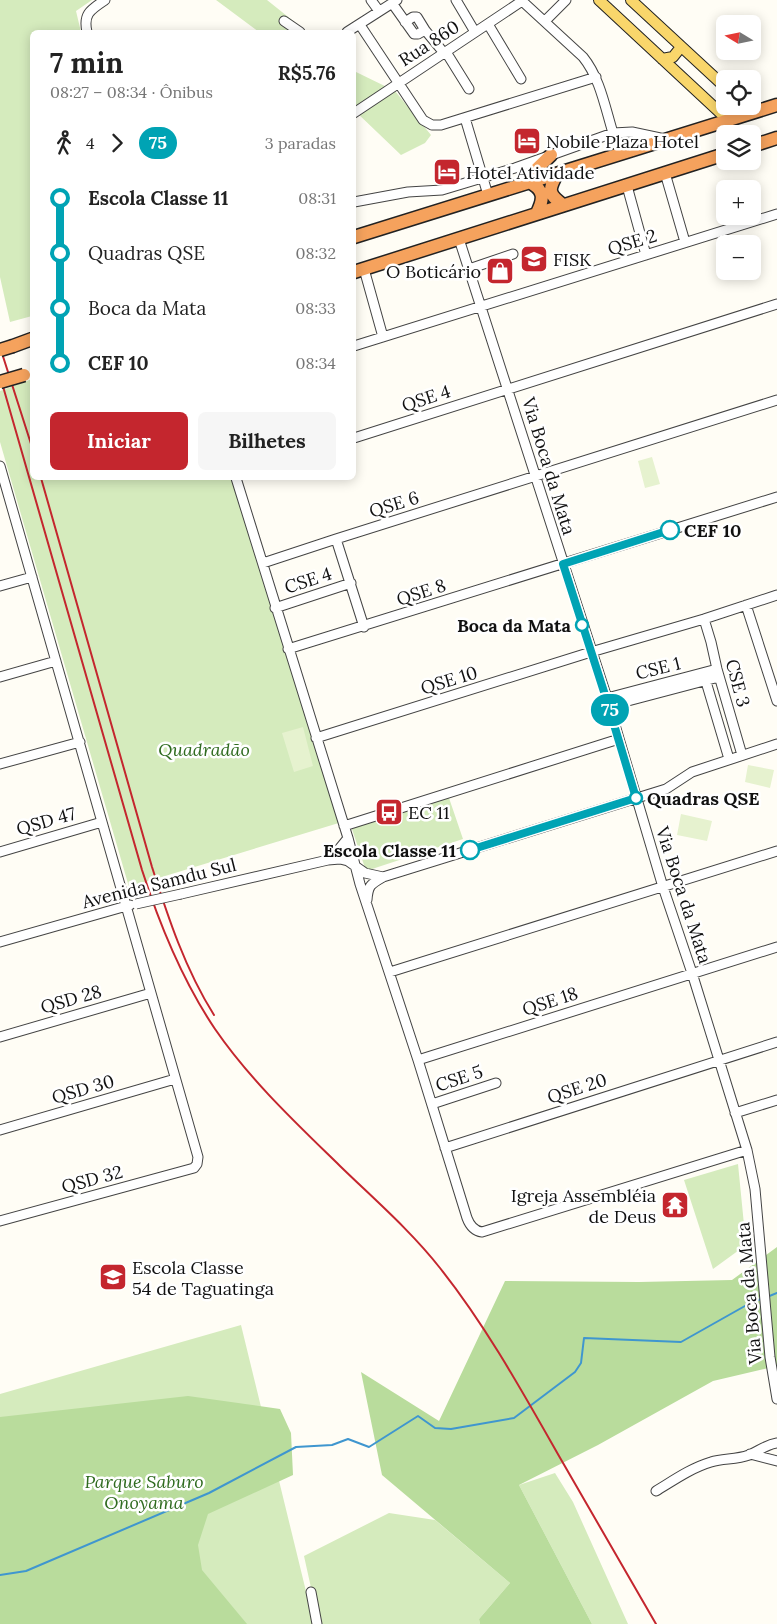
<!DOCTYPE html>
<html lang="pt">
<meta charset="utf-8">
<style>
body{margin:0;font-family:Lora,serif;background:#f6f6f6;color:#222;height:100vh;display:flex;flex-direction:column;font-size:19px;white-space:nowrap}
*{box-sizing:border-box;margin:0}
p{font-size:16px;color:#767676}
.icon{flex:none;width:28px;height:28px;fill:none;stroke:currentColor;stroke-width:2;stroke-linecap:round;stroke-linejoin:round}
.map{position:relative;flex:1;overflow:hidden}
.details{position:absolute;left:30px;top:30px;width:326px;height:450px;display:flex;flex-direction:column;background:#fff;border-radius:8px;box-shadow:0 2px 12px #0003}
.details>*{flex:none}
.badge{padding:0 10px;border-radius:16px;font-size:18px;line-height:32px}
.needle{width:32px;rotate:280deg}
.tools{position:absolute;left:716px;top:15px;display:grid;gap:10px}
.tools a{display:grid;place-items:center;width:45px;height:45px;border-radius:8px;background:#fff;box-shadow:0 2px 12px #0003;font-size:25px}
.map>.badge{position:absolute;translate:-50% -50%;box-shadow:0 0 0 2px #fff}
.legs{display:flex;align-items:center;gap:8px;height:55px;padding:0 20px;font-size:16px}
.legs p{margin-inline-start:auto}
.headline{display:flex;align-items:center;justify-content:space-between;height:85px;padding:0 20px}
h1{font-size:28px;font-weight:700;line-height:38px}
.button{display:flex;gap:10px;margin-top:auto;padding:10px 20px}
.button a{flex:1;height:58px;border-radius:8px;background:#c4262e;color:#fff;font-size:20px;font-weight:700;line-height:58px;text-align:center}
.button a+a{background:#f6f6f6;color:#222}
ul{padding:0 20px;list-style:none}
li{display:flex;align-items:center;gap:18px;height:55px;font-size:19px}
li i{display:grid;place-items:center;width:8px;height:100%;margin:0 6px;background:currentColor}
li i::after{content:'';width:12px;height:12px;margin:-6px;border:4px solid;border-radius:50%;background:#fff}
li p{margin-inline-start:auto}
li:first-child i{background:linear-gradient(#0000 50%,currentColor 0)}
li:last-child i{background:linear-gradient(currentColor 50%,#0000 0)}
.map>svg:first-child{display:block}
.green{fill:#d5ebbd}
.forest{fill:#b9dc9c}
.pitch{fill:#e6f2cf}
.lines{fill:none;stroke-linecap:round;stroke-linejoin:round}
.stream{stroke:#3f96cf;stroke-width:2}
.minor-casing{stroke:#444;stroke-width:11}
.major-casing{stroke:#222;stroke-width:12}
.highway-casing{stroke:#222;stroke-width:15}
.minor{stroke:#fff;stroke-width:9}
.major{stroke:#f9d66b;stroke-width:10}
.highway{stroke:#f5a25d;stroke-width:12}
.rail{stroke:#c4262e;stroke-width:2}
.minor-bridge-casing{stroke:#444;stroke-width:11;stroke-linecap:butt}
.highway-bridge-casing{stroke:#222;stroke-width:15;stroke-linecap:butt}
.minor-bridge{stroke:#fff;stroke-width:9}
.highway-bridge{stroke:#f5a25d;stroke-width:12}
.line-1-casing{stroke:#fff;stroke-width:11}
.line-1{stroke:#00a3b4;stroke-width:8}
.stop-1-dot{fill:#fff;stroke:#00a3b4;stroke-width:2.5}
.labels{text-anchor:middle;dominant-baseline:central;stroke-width:5;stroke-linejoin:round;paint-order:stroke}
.street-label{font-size:18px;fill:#111;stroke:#fff}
.poi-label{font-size:18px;fill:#111;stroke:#fff;text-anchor:start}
.stop-label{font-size:18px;font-weight:bold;fill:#111;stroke:#fff;text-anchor:start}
.park-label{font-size:18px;font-style:italic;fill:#2f6b1f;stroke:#fff}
</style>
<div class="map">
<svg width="777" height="1624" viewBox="0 0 777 1624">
<rect width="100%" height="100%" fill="#fffdf5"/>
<!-- green -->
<path class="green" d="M 0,0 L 92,0 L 76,11 L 81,32 L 32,32 L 32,316 L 10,322 L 0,277 Z
M 216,0 L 267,0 L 307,32 L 259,32 Z
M 354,71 L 395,91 L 431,135 L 425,143 L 401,155 L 354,110 Z
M 32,379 L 32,478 L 234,478 L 342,822 L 129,887 L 0,442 L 0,391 Z
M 449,798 L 463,839 L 366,871 L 351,826 Z
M 738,1164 L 746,1245 L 713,1269 L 684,1180 Z
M 241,1325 L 314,1624 L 0,1624 L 0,1394 Z
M 555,1473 L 573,1502 L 628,1624 L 592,1624 L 519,1485 Z
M 389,1513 L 435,1520 L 510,1583 L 479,1619 L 480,1624 L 319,1624 L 304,1556 Z"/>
<!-- forest -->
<path class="forest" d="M 777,1247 L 777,1366 L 713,1381 L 598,1445 L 519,1485 L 592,1624 L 480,1624 L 479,1619 L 510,1583 L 382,1475 L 361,1372 L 439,1421 L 505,1281 L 639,1282 L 732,1280 Z
M 188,1396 L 280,1409 L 291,1433 L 293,1475 L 208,1514 L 198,1545 L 202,1570 L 247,1624 L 0,1624 L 0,1417 Z"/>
<!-- pitch -->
<path class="pitch" d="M 652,457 L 660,484 L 645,488 L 638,461 Z
M 303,727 L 313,766 L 294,772 L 282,733 Z
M 748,765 L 774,770 L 770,788 L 745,782 Z
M 681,814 L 712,821 L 707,841 L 677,835 Z"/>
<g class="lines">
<!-- stream -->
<path class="stream" d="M 767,1297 L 777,1293
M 0,1575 L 26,1571 L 209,1493 L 296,1447 L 332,1445 L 348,1439 L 369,1447 L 418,1416 L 435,1428 L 451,1429 L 514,1418 L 575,1372 L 581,1363 L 584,1338 L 681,1342 L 752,1302 L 761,1299"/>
<!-- minor casing -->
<g class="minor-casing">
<path id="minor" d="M 371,0 L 379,11
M 456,0 L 475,32
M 521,0 L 583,57 C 600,78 605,107 613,133
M 392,3 L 414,34 L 418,34 L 425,30 L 444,53
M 284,21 L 300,32
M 545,21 L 566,0
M 405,22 L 413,17 L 417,17 L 425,30
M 488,24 L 521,79
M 360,25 L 423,120 L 432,125 L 441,125 L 596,77
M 87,32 C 83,14 90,10 105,0
M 347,32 L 397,0
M 446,52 L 469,89
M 354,113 L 522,1
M 465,118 L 488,195
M 665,173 L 685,242
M 627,186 L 646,255
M 354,202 L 408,192 L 442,190 L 515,168 L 613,133 L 632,132 L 665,139
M 459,239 L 607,698 L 663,887 L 692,973 L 747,1150 L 755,1189 L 770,1357 L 777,1399
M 364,269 L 383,337
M 469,269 L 513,254
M 354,346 L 777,214
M 354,438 L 777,304
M 0,466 L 198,1157 L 197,1164 L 194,1168 L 0,1221
M 236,478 L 348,838 L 360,884 L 418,1060 L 467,1218 C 470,1226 474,1231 482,1232 L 747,1150
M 336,539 L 364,627
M 263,563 L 336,539 L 777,400
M 0,586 L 32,577
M 746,605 L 777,701
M 275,608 L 351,583
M 704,619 L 711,642 L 717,669 L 742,755
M 288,649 L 777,497
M 704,675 L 729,759
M 0,677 L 56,661
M 607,698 L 717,669
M 609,706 L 719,677
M 316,738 L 591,652 L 704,619 L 777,595
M 0,764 L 80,742
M 344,826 L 619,739
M 0,852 L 102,822
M 328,860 L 335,854 L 348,838
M 181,894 L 328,860 L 340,859 L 348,861 L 365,873 L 383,877 L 666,789 L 692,772 L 777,744
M 367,900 C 368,885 371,884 383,877
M 0,942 L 130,905
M 390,972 L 777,851
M 0,1037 L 151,993
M 418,1060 L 777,947
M 432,1104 L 496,1083
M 735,1113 L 777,1100
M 0,1130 L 175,1079
M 445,1148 L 777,1042
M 750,1454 L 777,1461
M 656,1491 C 674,1480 691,1468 711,1462 C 723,1458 736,1460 749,1455 C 759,1451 765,1445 777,1443
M 311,1592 L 317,1624"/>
</g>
<!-- major casing -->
<g class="major-casing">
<path id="major" d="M 599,0 L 728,120
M 631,0 L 725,87
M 662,59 L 673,57 L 681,47"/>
</g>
<!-- highway casing -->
<g class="highway-casing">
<path id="highway" d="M 752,146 L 777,138
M 557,174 C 548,190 548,194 563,205
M 529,182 C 545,190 544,199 537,213
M 520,185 L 551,155
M 354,237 L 777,105
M 354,272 L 725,154
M 13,346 L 32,339"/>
</g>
<!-- minor -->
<use href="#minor" class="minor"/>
<!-- major -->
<use href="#major" class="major"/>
<!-- highway -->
<use href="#highway" class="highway"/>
<!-- rail -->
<path class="rail" d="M 0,347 L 32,447
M 0,376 L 142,870 C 160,926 182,980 215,1029 C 250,1080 296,1123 340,1166 C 374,1199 411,1231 440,1268 C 486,1326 522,1391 559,1456 C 591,1512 624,1568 656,1624
M 41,478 L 152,867 C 168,917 185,969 214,1015"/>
<!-- minor-bridge casing -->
<g class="minor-bridge-casing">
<path id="minor-bridge" d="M 136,904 L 181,894"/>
</g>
<!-- highway-bridge casing -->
<g class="highway-bridge-casing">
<path id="highway-bridge" d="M 0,350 L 13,346
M 0,382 L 24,375"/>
</g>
<!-- minor-bridge -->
<use href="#minor-bridge" class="minor-bridge"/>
<!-- highway-bridge -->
<use href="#highway-bridge" class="highway-bridge"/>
</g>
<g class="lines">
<!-- line-1 casing -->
<g class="line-1-casing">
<path id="line-1" d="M 470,850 L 636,798 L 606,698 L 563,564 L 670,530"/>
</g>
<!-- line-1 -->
<use href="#line-1" class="line-1"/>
</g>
<!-- icons -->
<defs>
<g id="hotel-square" transform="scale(1.4375)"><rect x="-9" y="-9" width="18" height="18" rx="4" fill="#c4262e" stroke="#fff"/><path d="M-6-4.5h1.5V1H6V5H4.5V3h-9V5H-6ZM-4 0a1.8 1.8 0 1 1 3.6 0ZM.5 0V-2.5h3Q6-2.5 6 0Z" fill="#fff"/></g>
<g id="school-square" transform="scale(1.4375)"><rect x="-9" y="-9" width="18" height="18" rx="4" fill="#c4262e" stroke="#fff"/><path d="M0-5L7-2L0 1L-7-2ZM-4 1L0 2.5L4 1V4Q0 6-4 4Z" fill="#fff"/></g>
<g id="shop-square" transform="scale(1.4375)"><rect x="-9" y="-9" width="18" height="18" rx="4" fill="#c4262e" stroke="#fff"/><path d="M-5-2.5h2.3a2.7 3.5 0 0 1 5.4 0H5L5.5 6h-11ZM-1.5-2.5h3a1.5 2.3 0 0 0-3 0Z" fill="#fff"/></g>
<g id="bus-square" transform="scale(1.4375)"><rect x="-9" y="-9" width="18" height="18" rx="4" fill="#c4262e" stroke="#fff"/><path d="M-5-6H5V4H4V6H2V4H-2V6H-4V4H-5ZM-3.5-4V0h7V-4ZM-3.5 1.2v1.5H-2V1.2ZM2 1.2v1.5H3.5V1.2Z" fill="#fff"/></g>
<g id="temple-square" transform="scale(1.4375)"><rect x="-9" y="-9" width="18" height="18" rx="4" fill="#c4262e" stroke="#fff"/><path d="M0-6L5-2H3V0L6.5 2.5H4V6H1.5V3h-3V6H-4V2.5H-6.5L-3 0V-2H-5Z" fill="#fff"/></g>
</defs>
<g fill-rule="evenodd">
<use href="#hotel-square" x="527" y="141"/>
<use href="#hotel-square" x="447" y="172"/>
<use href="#school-square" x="534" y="259"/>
<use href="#shop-square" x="500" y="271"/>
<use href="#bus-square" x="389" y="812"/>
<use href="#temple-square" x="675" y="1205"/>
<use href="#school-square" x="113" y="1277"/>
</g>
<!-- markers -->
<g class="stop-1-dot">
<circle cx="670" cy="530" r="9"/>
<circle cx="582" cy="625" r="6"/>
<circle cx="636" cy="798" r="6"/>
<circle cx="470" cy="850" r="9"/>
</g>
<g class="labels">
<!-- street labels -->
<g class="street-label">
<text transform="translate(429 43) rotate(-33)">Rua 860</text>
<text transform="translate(632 242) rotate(-17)">QSE 2</text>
<text transform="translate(426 398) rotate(-18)">QSE 4</text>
<text transform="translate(549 466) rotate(73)">Via Boca da Mata</text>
<text transform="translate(394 504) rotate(-17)">QSE 6</text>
<text transform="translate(308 580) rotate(-18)">CSE 4</text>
<text transform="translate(421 592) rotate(-18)">QSE 8</text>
<text transform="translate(658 668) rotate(-14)">CSE 1</text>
<text transform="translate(449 680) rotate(-17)">QSE 10</text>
<text transform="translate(738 683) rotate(75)">CSE 3</text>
<text transform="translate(46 821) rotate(-16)">QSD 47</text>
<text transform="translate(159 883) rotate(-14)">Avenida Samdu Sul</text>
<text transform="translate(684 895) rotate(72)">Via Boca da Mata</text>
<text transform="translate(71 999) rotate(-16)">QSD 28</text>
<text transform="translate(550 1001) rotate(-18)">QSE 18</text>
<text transform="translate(459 1078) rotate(-18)">CSE 5</text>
<text transform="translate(577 1088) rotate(-18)">QSE 20</text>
<text transform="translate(83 1089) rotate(-16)">QSD 30</text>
<text transform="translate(92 1179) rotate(-15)">QSD 32</text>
<text transform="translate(749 1293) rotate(-95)">Via Boca da Mata</text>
</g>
<!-- poi labels -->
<g class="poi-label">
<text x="546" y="141">Nobile Plaza Hotel</text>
<text x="466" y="172">Hotel Atividade</text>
<text x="553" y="259">FISK</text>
<text x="481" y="271" text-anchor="end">O Boticário</text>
<text x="408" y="812">EC 11</text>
<text x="656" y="1195" text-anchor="end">Igreja Assembléia<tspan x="656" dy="21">de Deus</tspan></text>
<text x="132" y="1267">Escola Classe<tspan x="132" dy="21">54 de Taguatinga</tspan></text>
</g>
<!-- stop labels -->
<g class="stop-label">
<text x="684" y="530">CEF 10</text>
<text x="571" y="625" text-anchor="end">Boca da Mata</text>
<text x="647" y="798">Quadras QSE</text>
<text x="456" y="850" text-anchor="end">Escola Classe 11</text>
</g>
<!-- park labels -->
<g class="park-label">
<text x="204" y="749">Quadradão</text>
<text x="144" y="1481">Parque Saburo<tspan x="144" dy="21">Onoyama</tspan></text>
</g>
</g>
</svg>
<div class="tools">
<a><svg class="needle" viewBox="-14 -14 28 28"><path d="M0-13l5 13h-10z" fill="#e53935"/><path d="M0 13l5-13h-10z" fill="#767676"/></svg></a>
<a><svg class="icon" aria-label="locate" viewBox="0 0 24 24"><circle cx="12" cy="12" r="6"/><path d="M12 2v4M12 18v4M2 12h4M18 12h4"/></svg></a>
<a><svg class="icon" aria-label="layers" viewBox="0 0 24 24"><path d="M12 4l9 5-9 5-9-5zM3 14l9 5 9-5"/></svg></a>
<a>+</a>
<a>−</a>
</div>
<b class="badge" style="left:610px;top:710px;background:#00a3b4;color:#fff">75</b>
<section class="details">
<div class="headline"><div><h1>7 min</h1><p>08:27 – 08:34 · Ônibus</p></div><b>R$5.76</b></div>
<div class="legs"><svg class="icon" aria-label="walk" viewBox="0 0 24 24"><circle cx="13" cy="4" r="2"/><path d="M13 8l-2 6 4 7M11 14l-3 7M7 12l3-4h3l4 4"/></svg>4<svg class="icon" aria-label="forward" viewBox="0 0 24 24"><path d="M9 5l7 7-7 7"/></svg><b class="badge" style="background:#00a3b4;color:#fff">75</b><p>3 paradas</p></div>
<ul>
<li><i style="color:#00a3b4"></i><b>Escola Classe 11</b><p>08:31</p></li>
<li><i style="color:#00a3b4"></i><span>Quadras QSE</span><p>08:32</p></li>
<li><i style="color:#00a3b4"></i><span>Boca da Mata</span><p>08:33</p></li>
<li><i style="color:#00a3b4"></i><b>CEF 10</b><p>08:34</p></li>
</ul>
<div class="button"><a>Iniciar</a><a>Bilhetes</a></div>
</section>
</div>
